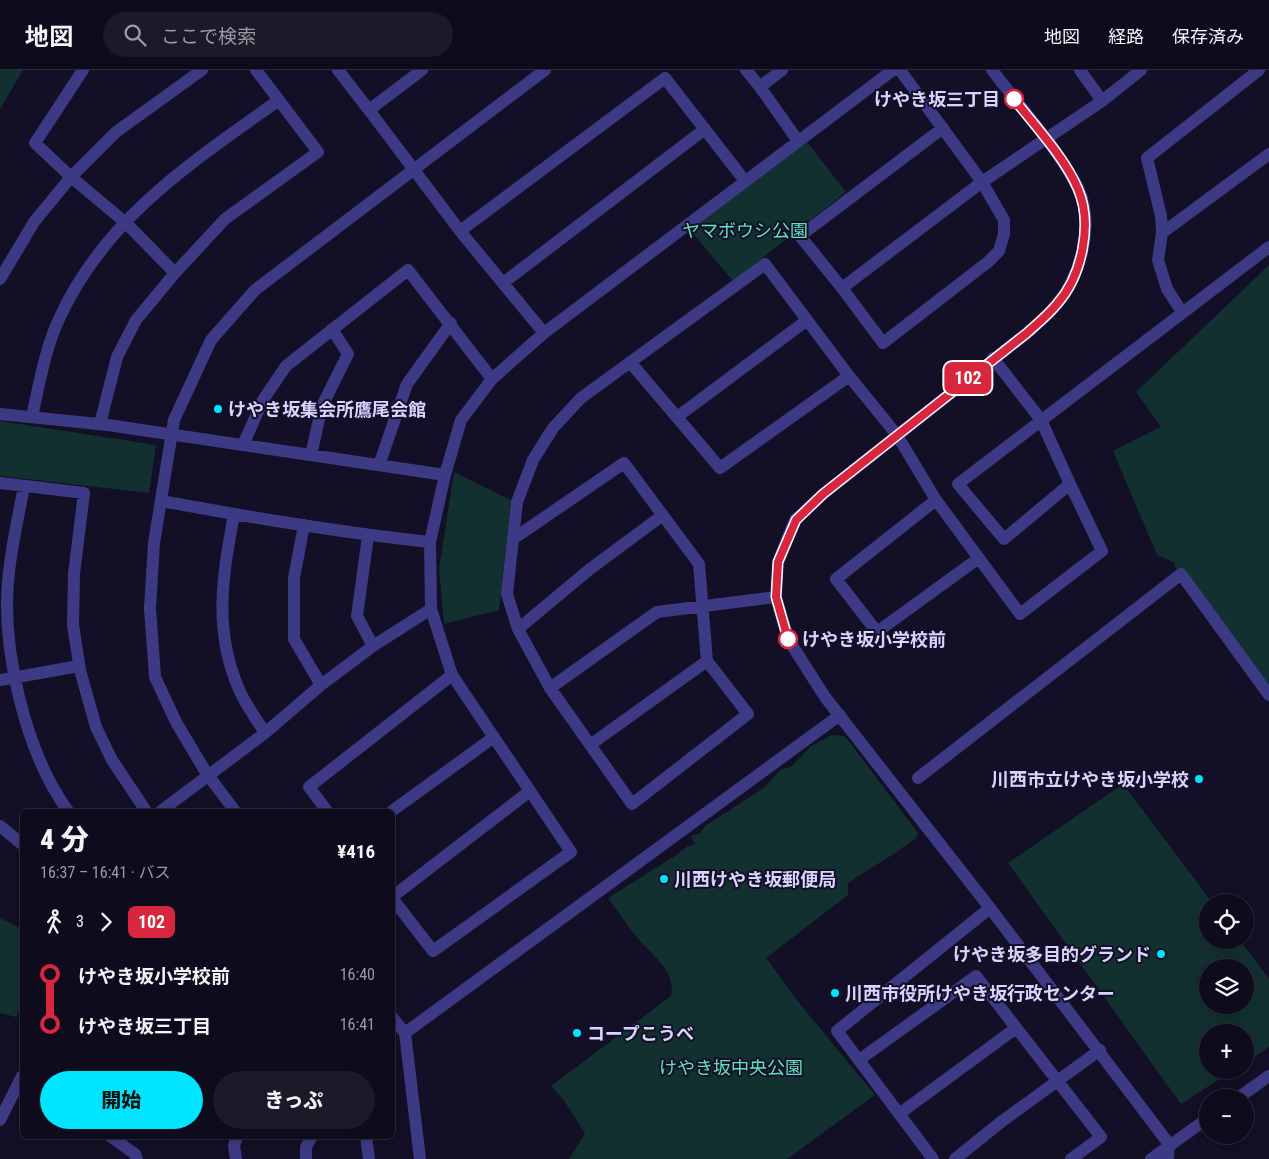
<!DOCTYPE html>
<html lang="ja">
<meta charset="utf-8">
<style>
body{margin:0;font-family:"Roboto Condensed","Noto Sans JP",sans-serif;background:#1c1929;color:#f1f3f6;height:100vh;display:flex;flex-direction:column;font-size:19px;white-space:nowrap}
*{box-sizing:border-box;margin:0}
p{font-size:16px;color:#9b9ba3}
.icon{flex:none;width:28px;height:28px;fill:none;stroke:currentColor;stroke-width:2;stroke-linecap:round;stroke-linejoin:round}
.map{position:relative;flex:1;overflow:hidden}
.side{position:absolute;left:20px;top:739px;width:375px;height:330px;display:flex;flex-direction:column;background:#0e0b1c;border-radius:8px;box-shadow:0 2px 12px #0003,0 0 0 1px #2e2b3b}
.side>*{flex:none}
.badge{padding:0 10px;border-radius:8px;font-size:18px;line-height:32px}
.buttons{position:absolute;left:1199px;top:824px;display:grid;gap:10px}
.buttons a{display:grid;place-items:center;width:55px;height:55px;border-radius:50%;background:#0e0b1c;box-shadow:0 2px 12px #0003,0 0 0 1px #2e2b3b;font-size:25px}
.map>.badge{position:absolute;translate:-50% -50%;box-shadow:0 0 0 2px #fff}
.legs{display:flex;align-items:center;gap:8px;height:55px;padding:0 20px;font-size:16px}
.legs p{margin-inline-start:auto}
.head{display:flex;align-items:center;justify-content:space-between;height:85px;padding:0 20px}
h1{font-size:28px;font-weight:800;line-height:38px}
.cta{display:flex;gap:10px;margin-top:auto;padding:10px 20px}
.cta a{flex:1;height:58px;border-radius:30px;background:#00e5ff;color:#111;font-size:20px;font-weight:800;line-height:58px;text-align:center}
.cta a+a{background:#1c1929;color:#f1f3f6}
ul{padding:0 20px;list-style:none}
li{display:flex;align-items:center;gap:18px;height:50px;font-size:19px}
li i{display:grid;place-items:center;width:8px;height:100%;margin:0 6px;background:currentColor}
li i::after{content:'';width:12px;height:12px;margin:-6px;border:4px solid;border-radius:50%;background:#0e0b1c}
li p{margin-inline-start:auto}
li:first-child i{background:linear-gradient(#0000 50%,currentColor 0)}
li:last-child i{background:linear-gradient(currentColor 50%,#0000 0)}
header{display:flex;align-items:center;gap:30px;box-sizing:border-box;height:70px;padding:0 25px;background:#0e0b1c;border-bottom:1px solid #2e2b3b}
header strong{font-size:24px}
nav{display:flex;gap:28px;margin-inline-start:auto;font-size:18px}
.search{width:350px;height:45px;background:#1c1929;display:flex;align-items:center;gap:12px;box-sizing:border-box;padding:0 18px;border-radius:28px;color:#9b9ba3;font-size:19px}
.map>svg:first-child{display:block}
.green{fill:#12302f;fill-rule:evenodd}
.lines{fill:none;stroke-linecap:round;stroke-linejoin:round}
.minor{stroke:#3d3a85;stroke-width:12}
.tertiary{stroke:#3d3a85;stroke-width:12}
.line-1-casing{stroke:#fff;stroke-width:11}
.line-1{stroke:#d7263d;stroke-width:8}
.stop-1-dot{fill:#fff;stroke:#d7263d;stroke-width:2.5}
.poi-dot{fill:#00e5ff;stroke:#130f26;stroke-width:2}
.labels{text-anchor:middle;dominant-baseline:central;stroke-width:4;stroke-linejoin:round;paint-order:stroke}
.stop-label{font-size:18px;font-weight:bold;fill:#d9d4ff;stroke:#130f26;text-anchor:end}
.park-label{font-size:18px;fill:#5fe0c0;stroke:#130f26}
.poi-label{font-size:18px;font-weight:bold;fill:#d9d4ff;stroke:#130f26;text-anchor:start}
</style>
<header>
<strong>地図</strong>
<div class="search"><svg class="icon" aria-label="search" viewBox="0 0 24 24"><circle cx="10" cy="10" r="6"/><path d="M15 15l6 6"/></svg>ここで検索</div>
<nav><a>地図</a><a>経路</a><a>保存済み</a></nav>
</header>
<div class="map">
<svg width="1269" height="1089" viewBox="0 0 1269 1089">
<rect width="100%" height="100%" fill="#130f26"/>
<!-- green -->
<path class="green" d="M 0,0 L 23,0 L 0,39 Z
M 807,72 L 846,122 L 733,211 L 690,160 Z
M 1269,195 L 1269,618 L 1174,495 L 1175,493 L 1157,485 L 1113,381 L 1161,357 L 1136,322 Z
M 0,351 L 156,375 L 149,423 L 0,406 Z
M 454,402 L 511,430 L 499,540 L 444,554 L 439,499 Z
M 832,665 L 844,666 L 848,670 L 918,763 L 916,768 L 895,783 L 848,813 L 848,825 L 766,888 L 800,934 L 875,1025 L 787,1089 L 569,1089 L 585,1063 L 563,1029 L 551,1016 L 671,926 C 677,900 648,882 634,864 C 625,852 617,840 608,828 L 675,786 L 688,776 L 695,774 L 691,766 L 700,763 L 705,756 L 765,717 L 780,700 L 791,697 L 811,676 Z
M 1123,714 L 1212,832 L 1208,832 L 1208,870 L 1240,870 L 1269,909 L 1269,977 L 1245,993 L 1245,962 L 1208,962 L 1208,1000 L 1234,1000 L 1181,1034 L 1008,793 ZM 1208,898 L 1245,898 L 1245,935 L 1208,935 Z
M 0,848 L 22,859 L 22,937 L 16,947 L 0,943 Z"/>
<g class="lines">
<!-- minor -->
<path class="minor" d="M 338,0 L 369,40 L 422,0
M 746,0 L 760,17
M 782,0 L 760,17 L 798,71
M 900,0 L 982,112 L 1004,150 L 1004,164 L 999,181 L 988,192 L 883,273 L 842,218 L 982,112 L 1102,31 L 1080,0
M 1102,31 L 1141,0
M 369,40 L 460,161 L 544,263
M 460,161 L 665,8 L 745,111
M 1162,163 L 1269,84
M 175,203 L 126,153 L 71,107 L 116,62 L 202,0
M 0,209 L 34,152 L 71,107 L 35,73 L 83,0
M 503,213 L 705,59
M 842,218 L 800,166 L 943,58
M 1182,242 L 1167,219 L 1158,190 L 1162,163 L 1161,146 L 1147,88 L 1259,0
M 993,288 L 1041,350 L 1070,414
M 630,292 L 720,398 L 849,306
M 0,344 L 108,355 L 445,405
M 32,347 C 39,315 45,279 59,249 C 105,148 192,92 279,30
M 677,347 L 806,251
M 100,354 L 117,287 L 136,250 L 175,203 L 225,149 L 318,82 L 256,0
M 243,375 L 263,330 L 286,296 L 408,200 L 492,309
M 311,385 L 322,336 L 348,284 L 332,259
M 379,395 L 407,314 L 451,253
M 0,413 L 84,423 L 74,504 L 73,555 L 80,600 L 96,657 L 112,690 L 146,741
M 24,416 C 19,444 12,473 9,502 C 0,575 25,682 68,741
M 936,430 L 836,509 L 877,562 L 979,488
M 161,431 L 234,444
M 304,455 L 294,508 L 294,569 L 321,615 L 265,663 C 256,648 244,633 238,617 C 213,557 223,505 234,444 C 299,455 364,465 430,472
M 368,466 L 357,546 L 373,576
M 513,469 L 624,393 L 699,494 L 707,591 L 748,644 L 632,734 L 550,618 L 518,559 L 507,524 L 517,432 L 533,390 L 553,358 L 581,328 L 765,194 L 849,306 L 897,365 L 936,430 L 1020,544 L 1102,481 L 1070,414 L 1004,469 L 958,414 L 1269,177
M 518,559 L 590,499 L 663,445
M 452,605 L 431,539 L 430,472 L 445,405 L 461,350 L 492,309 L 544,263 L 893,0
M 0,610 L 79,596
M 321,615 L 373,576 L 431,539
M 550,618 L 657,542 L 776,527
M 590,675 L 707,591
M 918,708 L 1181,504 L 1269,625
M 161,741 L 265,663
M 327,741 L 309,717 L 452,605 L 530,721
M 392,741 L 494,667
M 0,756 L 22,774
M 392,827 L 530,721 L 571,782 L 433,881 L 392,828
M 859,990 L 976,906 L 1101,1067 L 1071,1089
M 899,1044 L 1016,958
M 0,1050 L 22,1006
M 110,1066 L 135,1084 L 137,1089
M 366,1066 L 369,1089
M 236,1089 L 234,1076 L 237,1066
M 306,1089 L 306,1077 L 312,1066
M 933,1089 L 837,961 L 990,838
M 955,1089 L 1001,1052 L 1100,980
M 1168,1089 L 1169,1074"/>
<!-- tertiary -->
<path class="tertiary" d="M 992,0 C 1020,37 1057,77 1078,118 C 1095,153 1081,205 1057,234 C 1048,245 1037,254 1027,263 L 823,424 L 795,450 L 778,492 L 776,527 L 788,569 L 825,627 L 990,838 L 1169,1074
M 235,741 L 207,704 L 176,652 L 155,607 L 150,538 L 154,473 L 174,350 L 211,270 L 255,220 L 545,0
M 392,947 L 405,963 L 420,1089
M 405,963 L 840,645
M 1238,1028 L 1269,1006
M 1151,1089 L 1208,1048"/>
</g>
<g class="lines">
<!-- line-1 casing -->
<g class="line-1-casing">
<path id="line-1" d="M 788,569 L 776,527 L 778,492 L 796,450 L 823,424 L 1027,263 C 1037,254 1048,245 1057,234 C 1082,206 1093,154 1078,119 C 1065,88 1035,56 1014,29"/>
</g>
<!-- line-1 -->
<use href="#line-1" class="line-1"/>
</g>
<!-- markers -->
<g class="stop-1-dot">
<circle cx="1014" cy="29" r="9"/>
<circle cx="788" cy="569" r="9"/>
</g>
<g class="poi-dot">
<circle cx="218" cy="339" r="5"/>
<circle cx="1199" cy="709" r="5"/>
<circle cx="664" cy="809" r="5"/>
<circle cx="1161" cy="884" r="5"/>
<circle cx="835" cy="923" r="5"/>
<circle cx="577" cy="963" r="5"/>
</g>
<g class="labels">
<!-- stop labels -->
<g class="stop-label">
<text x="1000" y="29">けやき坂三丁目</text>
<text x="802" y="569" text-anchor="start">けやき坂小学校前</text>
</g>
<!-- park labels -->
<g class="park-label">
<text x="745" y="160">ヤマボウシ公園</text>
<text x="731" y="997">けやき坂中央公園</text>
</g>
<!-- poi labels -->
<g class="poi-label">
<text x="228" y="339">けやき坂集会所鷹尾会館</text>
<text x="1189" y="709" text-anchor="end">川西市立けやき坂小学校</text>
<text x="674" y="809">川西けやき坂郵便局</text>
<text x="1151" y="884" text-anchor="end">けやき坂多目的グランド</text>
<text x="845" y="923">川西市役所けやき坂行政センター</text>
<text x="587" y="963">コープこうべ</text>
</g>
</g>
</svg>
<div class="buttons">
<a><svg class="icon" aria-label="locate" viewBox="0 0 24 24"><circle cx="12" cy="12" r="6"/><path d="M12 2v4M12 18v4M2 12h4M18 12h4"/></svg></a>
<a><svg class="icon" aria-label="layers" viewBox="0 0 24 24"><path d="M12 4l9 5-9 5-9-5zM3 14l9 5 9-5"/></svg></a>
<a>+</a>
<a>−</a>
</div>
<b class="badge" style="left:968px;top:308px;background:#d7263d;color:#fff">102</b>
<section class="side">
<div class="head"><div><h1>4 分</h1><p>16:37 – 16:41 · バス</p></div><b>¥416</b></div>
<div class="legs"><svg class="icon" aria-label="walk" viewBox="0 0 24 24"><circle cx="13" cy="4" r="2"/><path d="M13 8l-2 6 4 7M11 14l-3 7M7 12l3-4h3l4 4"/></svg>3<svg class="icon" aria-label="forward" viewBox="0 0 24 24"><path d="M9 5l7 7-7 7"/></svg><b class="badge" style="background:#d7263d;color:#fff">102</b></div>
<ul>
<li><i style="color:#d7263d"></i><b>けやき坂小学校前</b><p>16:40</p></li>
<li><i style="color:#d7263d"></i><b>けやき坂三丁目</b><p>16:41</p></li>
</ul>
<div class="cta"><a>開始</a><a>きっぷ</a></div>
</section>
</div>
